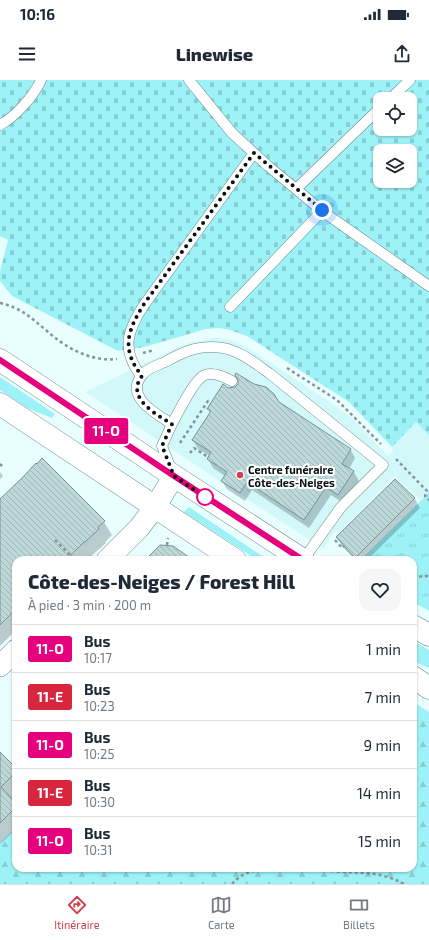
<!DOCTYPE html>
<html lang="fr">
<meta charset="utf-8">
<style>
body{margin:0;font-family:"Exo 2",sans-serif;background:#f6f6f7;color:#1f2937;height:100vh;display:flex;flex-direction:column;font-size:15px;white-space:nowrap}
*{box-sizing:border-box;margin:0}
p{font-size:13px;color:#747a83}
.icon{flex:none;width:22px;height:22px;fill:none;stroke:currentColor;stroke-width:2;stroke-linecap:round;stroke-linejoin:round}
.map{position:relative;flex:1;overflow:hidden}
.side{position:absolute;left:12px;top:476px;width:405px;height:316px;display:flex;flex-direction:column;background:#fff;border-radius:12px;box-shadow:0 1px 3px #0004}
.side>*{flex:none}
.badge{padding:0 8px;border-radius:3px;font-size:14px;line-height:26px}
.controls{position:absolute;left:373px;top:12px;display:grid;gap:8px}
.controls a{display:grid;place-items:center;width:44px;height:44px;border-radius:8px;background:#fff;box-shadow:0 1px 3px #0004;font-size:20px}
.you{position:absolute;width:20px;height:20px;margin:-10px;border:3px solid #fff;border-radius:50%;background:#1a73e8;box-shadow:0 0 0 6px #1a73e833}
.map>.badge{position:absolute;translate:-50% -50%;box-shadow:0 0 0 2px #fff}
.round{display:grid;place-items:center;flex:none;width:42px;height:42px;border-radius:12px;background:#f6f6f7}
.summary{display:flex;align-items:center;justify-content:space-between;height:68px;padding:0 16px}
h1{font-size:19px;font-weight:800;line-height:30px}
ul{padding:0;list-style:none}
li{display:flex;align-items:center;gap:12px;height:48px;padding:0 16px;border-top:1px solid #e0e1e3}
li div{flex:1}
li b{display:block;font-size:15px}
li em{font-style:normal}
li .badge{min-width:44px;font-weight:700;text-align:center}
.status{display:flex;justify-content:space-between;align-items:center;height:28px;padding:0 20px;background:#fff;direction:ltr}
.status svg{height:11px;fill:currentColor}
header{display:flex;justify-content:space-between;align-items:center;height:52px;padding:0 16px;background:#fff;font-size:18px;font-weight:800}
.tab-bar{display:flex;justify-content:space-around;align-items:center;height:56px;border-top:1px solid #e0e1e3;background:#fff;font-size:11px;color:#747a83}
.tab-bar a{display:grid;justify-items:center;gap:2px}
.tab-bar .on{color:#d2424c}
.map>svg:first-child{display:block}
.built{fill:#d2f8fa}
.grass{fill:#9cf2f7}
.forest{fill:url(#forest-firs)}
.cemetery{fill:url(#cemetery-stones);fill-rule:evenodd}
.park{fill:url(#park-tufts)}
.shadow{fill:#0003}
.building{fill:url(#building-back-hatch);stroke:#789293}
.lines{fill:none;stroke-linecap:round;stroke-linejoin:round}
.lane-casing{stroke:#6e8789;stroke-width:11}
.street-casing{stroke:#6e8789;stroke-width:22}
.secondary-casing{stroke:#6e8789;stroke-width:23}
.path{stroke:#869697;stroke-width:2.5;stroke-dasharray:3 3;stroke-linecap:butt}
.lane{stroke:#fff;stroke-width:10}
.street{stroke:#fff;stroke-width:21}
.secondary{stroke:#fff;stroke-width:22}
.line-casing{stroke:#fff;stroke-width:9}
.line{stroke:#e6007e;stroke-width:6}
.walk{stroke:#091213;stroke-width:4;stroke-dasharray:0 7.2}
.poi-dot{fill:#d2424c;stroke:#fff;stroke-width:1.5}
.stop-dot{fill:#fff;stroke:#e6007e;stroke-width:2}
.labels{text-anchor:middle;dominant-baseline:central;stroke-width:4;stroke-linejoin:round;paint-order:stroke}
.poi-label{font-size:11px;font-weight:bold;fill:#091213;stroke:#fff;text-anchor:start}
</style>
<div class="status"><b>10:16</b><svg viewBox="0 0 49 12"><path d="M0 12V9h3v3zM5 12V6h3v6zM10 12V3h3v9zM15 12V0h3v12zM26 1h20v11H26zM47 4h2v5h-2z"/></svg></div>
<header><svg class="icon" aria-label="menu" viewBox="0 0 24 24"><path d="M4 6h16M4 12h16M4 18h16"/></svg>Linewise<svg class="icon" aria-label="share" viewBox="0 0 24 24"><path d="M12 15V3M7 8l5-5 5 5M5 13v7h14v-7"/></svg></header>
<div class="map">
<svg width="429" height="804" viewBox="0 0 429 804">
<defs>
<pattern id="forest-firs" width="22" height="20" patternUnits="userSpaceOnUse"><rect width="22" height="20" fill="#9cf2f7"/><path d="M5 1l3.5 6h-7zM16 11l3.5 6h-7z" fill="#85ced3"/></pattern>
<pattern id="cemetery-stones" width="16" height="16" patternUnits="userSpaceOnUse"><rect width="16" height="16" fill="#9cf2f7"/><path d="M2 7V4a2 2 0 0 1 4 0v3zM10 15v-3a2 2 0 0 1 4 0v3z" fill="#85ced3"/></pattern>
<pattern id="park-tufts" width="24" height="20" patternUnits="userSpaceOnUse"><rect width="24" height="20" fill="#9cf2f7"/><path d="M3 7l-1-3M5 7V3M7 7l1-3M15 17l-1-3M17 17v-4M19 17l1-3" fill="none" stroke="#85ced3"/></pattern>
<pattern id="building-back-hatch" width="6" height="6" patternUnits="userSpaceOnUse"><rect width="6" height="6" fill="#bdd8d9"/><path d="M-1 5l2 2M0 0l6 6M5-1l2 2" fill="none" stroke="#a1b8b9"/></pattern>
</defs>
<rect width="100%" height="100%" fill="#e8feff"/>
<!-- built -->
<path class="built" d="M 215,258 L 225,259 L 236,262 L 248,268 L 330,322 L 352,338 L 388,376 L 393,372 L 392,367 L 416,342 L 429,355 L 429,413 L 420,420 L 395,396 L 393,397 L 338,453 L 336,451 L 331,456 L 323,469 L 85,312 L 174,269 L 189,263 Z"/>
<!-- grass -->
<path class="grass" d="M 0,297 L 55,334 L 52,338 L 27,328 L 0,310 Z
M 189,427 L 268,480 L 257,480 L 184,432 Z
M 413,561 L 429,570 L 429,588 L 413,581 Z"/>
<!-- forest -->
<path class="forest" d="M 413,622 L 429,632 L 429,804 L 0,804 L 0,763 L 16,747 L 16,788 L 413,788 Z"/>
<!-- cemetery -->
<path class="cemetery" d="M 0,0 L 429,0 L 429,355 L 416,342 L 392,367 L 349,322 L 247,256 L 230,250 L 219,248 L 206,249 L 144,267 L 118,271 L 12,216 L 0,201 L 0,192 L 8,160 L 0,156 ZM 380,19 L 410,19 L 410,49 L 380,49 ZM 380,71 L 410,71 L 410,101 L 380,101 Z"/>
<!-- park -->
<path class="park" d="M 429,413 L 429,531 L 413,522 L 413,480 L 360,480 Z"/>
<!-- shadow -->
<path class="shadow" d="M 228,309 L 279,322 L 350,369 L 355,378 L 349,389 L 354,392 L 359,401 L 343,423 L 331,415 L 309,448 L 252,410 L 245,421 L 227,409 L 222,401 L 225,396 L 213,388 L 208,379 L 210,376 L 198,369 L 193,360 L 211,334 L 208,329 Z
M 0,392 L 3,396 L 0,399 Z
M 395,400 L 415,419 L 420,428 L 367,480 L 355,480 L 342,466 L 337,457 Z
M 0,421 L 104,442 L 112,455 L 105,462 L 106,463 L 87,480 L 16,480 L 16,550 L 0,566 Z
M 0,678 L 16,695 L 16,713 L 11,719 L 16,724 L 16,749 L 0,764 Z"/>
<!-- building -->
<path class="building" d="M 236,293 L 254,304 L 266,307 L 274,314 L 279,322 L 351,369 L 342,384 L 354,391 L 338,415 L 326,407 L 304,440 L 247,402 L 240,413 L 221,401 L 227,392 L 207,379 L 211,372 L 192,360 L 211,331 L 207,329 L 223,304 L 228,308 L 235,307 L 238,304 L 238,300 L 235,295 Z
M 42,378 L 105,441 L 98,447 L 99,449 L 85,462 L 84,462 L 66,480 L 16,480 L 16,529 L 0,545 L 0,419 L 22,398 L 36,383 L 37,384 Z
M 395,399 L 415,418 L 355,478 L 336,457 Z
M 160,465 L 173,466 L 193,480 L 145,480 Z
M 0,672 L 16,688 L 16,692 L 1,707 L 16,723 L 16,727 L 0,743 Z"/>
<g class="lines">
<!-- lane casing -->
<g class="lane-casing">
<path id="lane" d="M 189,0 L 232,53 L 268,86 L 296,109 L 380,28
M 390,19 L 410,0
M 0,45 C 15,37 34,16 41,0
M 296,109 L 322,131 L 429,206
M 230,227 L 322,131
M 141,296 C 121,270 127,251 144,225 L 254,73
M 172,344 C 178,333 195,298 205,295 C 214,292 224,297 232,301
M 171,389 L 162,366 L 172,344 C 156,334 123,316 143,294 C 148,288 158,285 165,282 C 185,271 200,264 223,268 C 240,271 255,283 269,293 L 383,385 L 341,427 L 303,480"/>
</g>
<!-- street casing -->
<g class="street-casing">
<path id="street" d="M 107,480 L 139,448 L 155,427 L 174,396
M 0,586 L 16,570"/>
</g>
<!-- secondary casing -->
<g class="secondary-casing">
<path id="secondary" d="M 0,280 L 174,396 L 303,480
M 0,324 L 235,480
M 413,546 L 429,555
M 413,597 L 429,608"/>
</g>
<!-- path -->
<path class="path" d="M 0,223 C 22,228 31,238 47,251 C 66,268 91,282 117,279
M 143,273 L 154,270
M 287,288 L 337,320 L 381,364
M 180,363 L 208,321 L 211,322
M 190,373 L 194,368 L 208,377
M 396,379 L 427,411 L 425,416 L 429,420
M 0,384 L 2,386
M 247,402 L 252,406 L 248,411
M 55,460 L 75,480
M 335,460 L 342,468 L 344,466
M 167,465 L 168,458
M 413,497 L 429,496
M 313,788 C 345,796 374,787 404,804
M 232,804 C 243,791 256,790 273,788"/>
<!-- lane -->
<use href="#lane" class="lane"/>
<!-- street -->
<use href="#street" class="street"/>
<!-- secondary -->
<use href="#secondary" class="secondary"/>
</g>
<g class="lines">
<!-- line casing -->
<g class="line-casing">
<path id="line" d="M 0,280 L 174,396 L 303,480"/>
</g>
<!-- line -->
<use href="#line" class="line"/>
<!-- walk -->
<path class="walk" d="M 205,417 L 174,396 L 162,366 L 172,344 C 157,335 125,318 142,296 C 121,270 127,251 144,224 L 254,73 L 322,130"/>
</g>
<!-- markers -->
<circle class="poi-dot" cx="240" cy="395" r="4"/>
<circle class="stop-dot" cx="205" cy="417" r="8"/>
<g class="labels">
<!-- poi labels -->
<g class="poi-label">
<text x="248" y="389">Centre funéraire<tspan x="248" dy="13">Côte-des-Neiges</tspan></text>
</g>
</g>
</svg>
<div class="controls">
<a><svg class="icon" aria-label="locate" viewBox="0 0 24 24"><circle cx="12" cy="12" r="6"/><path d="M12 2v4M12 18v4M2 12h4M18 12h4"/></svg></a>
<a><svg class="icon" aria-label="layers" viewBox="0 0 24 24"><path d="M12 4l9 5-9 5-9-5zM3 14l9 5 9-5"/></svg></a>
</div>
<div class="you" style="left:322px;top:130px"></div>
<b class="badge" style="left:106px;top:351px;background:#e6007e;color:#fff">11-O</b>
<section class="side">
<div class="summary"><div><h1>Côte-des-Neiges / Forest Hill</h1><p>À pied · 3 min · 200 m</p></div><a class="round"><svg class="icon" aria-label="heart" viewBox="0 0 24 24"><path d="M12 20l-8-8c-3-5 5-10 8-4 3-6 11-1 8 4z"/></svg></a></div>
<ul>
<li><span class="badge" style="background:#e6007e;color:#fff">11-O</span><div><b>Bus</b><p>10:17</p></div><em>1 min</em></li>
<li><span class="badge" style="background:#d7263d;color:#fff">11-E</span><div><b>Bus</b><p>10:23</p></div><em>7 min</em></li>
<li><span class="badge" style="background:#e6007e;color:#fff">11-O</span><div><b>Bus</b><p>10:25</p></div><em>9 min</em></li>
<li><span class="badge" style="background:#d7263d;color:#fff">11-E</span><div><b>Bus</b><p>10:30</p></div><em>14 min</em></li>
<li><span class="badge" style="background:#e6007e;color:#fff">11-O</span><div><b>Bus</b><p>10:31</p></div><em>15 min</em></li>
</ul>
</section>
</div>
<nav class="tab-bar">
<a class="on"><svg class="icon" aria-label="directions" viewBox="0 0 24 24"><path d="M12 3l9 9-9 9-9-9zM9 14v-3h6M13 9l2 2-2 2"/></svg>Itinéraire</a>
<a><svg class="icon" aria-label="map" viewBox="0 0 24 24"><path d="M3 6l6-2 6 2 6-2v14l-6 2-6-2-6 2zM9 4v14M15 6v14"/></svg>Carte</a>
<a><svg class="icon" aria-label="tickets" viewBox="0 0 24 24"><path d="M3 7h18v10H3zM15 7v10"/></svg>Billets</a>
</nav>
